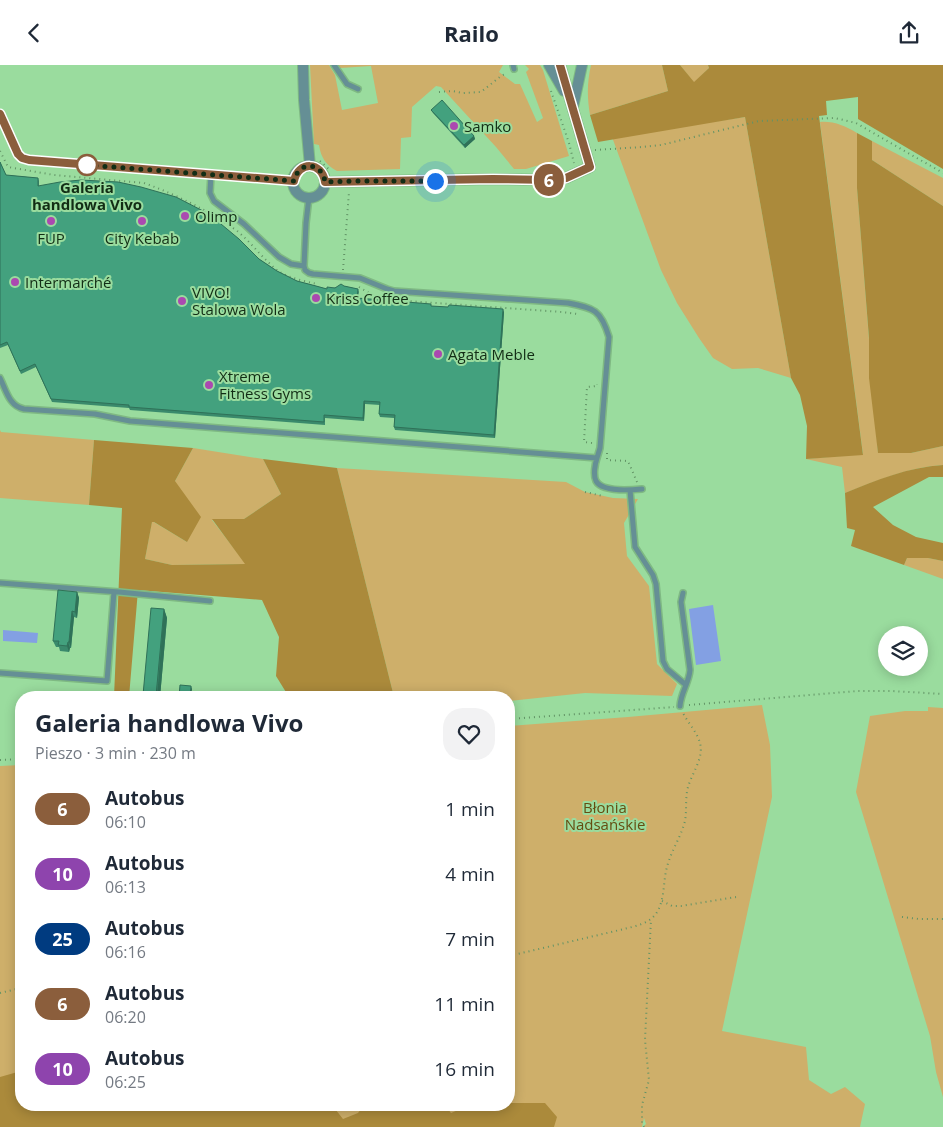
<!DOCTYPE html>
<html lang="pl">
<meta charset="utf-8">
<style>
body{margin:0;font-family:"Open Sans",sans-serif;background:#f2f2f3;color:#1f2937;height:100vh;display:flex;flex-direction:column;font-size:19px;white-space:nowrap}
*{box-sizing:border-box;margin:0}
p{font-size:16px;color:#747a83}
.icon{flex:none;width:28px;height:28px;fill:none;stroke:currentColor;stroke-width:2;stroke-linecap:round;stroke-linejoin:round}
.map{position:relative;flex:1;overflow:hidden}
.sheet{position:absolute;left:15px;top:626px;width:500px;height:420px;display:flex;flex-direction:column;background:#fff;border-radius:20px;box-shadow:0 2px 12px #0003}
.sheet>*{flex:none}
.badge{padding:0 10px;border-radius:16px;font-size:18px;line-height:32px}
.fabs{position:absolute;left:878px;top:561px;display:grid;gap:10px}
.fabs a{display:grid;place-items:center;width:50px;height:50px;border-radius:50%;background:#fff;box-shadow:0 2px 12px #0003;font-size:25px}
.you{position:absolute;width:25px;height:25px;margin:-12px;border:4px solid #fff;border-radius:50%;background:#1a73e8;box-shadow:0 0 0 8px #1a73e833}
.map>.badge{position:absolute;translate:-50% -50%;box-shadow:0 0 0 2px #fff}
.round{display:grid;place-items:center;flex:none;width:52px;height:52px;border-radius:20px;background:#f2f2f3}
.overview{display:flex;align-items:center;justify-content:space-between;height:85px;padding:0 20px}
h1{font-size:24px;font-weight:700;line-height:38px}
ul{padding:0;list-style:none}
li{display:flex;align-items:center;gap:15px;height:65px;padding:0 20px}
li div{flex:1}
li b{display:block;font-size:19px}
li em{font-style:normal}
li .badge{min-width:55px;font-weight:700;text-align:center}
header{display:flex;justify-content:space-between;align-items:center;height:65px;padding:0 20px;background:#fff;font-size:22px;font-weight:700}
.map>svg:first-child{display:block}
.green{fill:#ceaf6a}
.forest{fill:#ab8a3b}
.water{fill:#83a0e3}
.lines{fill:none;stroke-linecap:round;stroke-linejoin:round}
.service-casing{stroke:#7fb983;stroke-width:8}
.minor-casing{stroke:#7fb983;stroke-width:12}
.path{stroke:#629365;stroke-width:2;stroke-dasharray:1 4;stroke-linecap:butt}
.service{stroke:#658f95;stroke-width:5}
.minor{stroke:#658f95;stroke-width:10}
.wall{fill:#3a8a6c}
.shaded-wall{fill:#2f7158}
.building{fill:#43a17e;stroke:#2f7158}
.line-casing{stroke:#fff;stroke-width:11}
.line{stroke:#8b5e3c;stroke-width:8}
.walk{stroke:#122d15;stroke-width:5;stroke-dasharray:0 9}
.poi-dot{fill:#ab49b0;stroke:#9adc9e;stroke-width:2}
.stop-dot{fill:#fff;stroke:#8b5e3c;stroke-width:2.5}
.labels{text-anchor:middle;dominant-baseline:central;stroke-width:4;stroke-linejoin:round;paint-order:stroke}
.poi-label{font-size:15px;fill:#122d15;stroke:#9adc9e;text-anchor:start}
.stop-label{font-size:15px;font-weight:bold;fill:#122d15;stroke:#9adc9e}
.park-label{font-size:15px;fill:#654d11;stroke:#9adc9e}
</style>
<header><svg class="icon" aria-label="back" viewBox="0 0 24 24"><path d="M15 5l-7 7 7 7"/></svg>Railo<svg class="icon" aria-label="share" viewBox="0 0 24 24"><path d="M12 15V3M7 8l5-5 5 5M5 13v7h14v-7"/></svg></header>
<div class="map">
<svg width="943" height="1062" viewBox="0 0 943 1062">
<rect width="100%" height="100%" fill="#9adc9e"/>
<!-- green -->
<path class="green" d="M 310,0 L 329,0 L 335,10 L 342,45 L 378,38 L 371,1 L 340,3 L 338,0 L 503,0 L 499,7 L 515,19 L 520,19 L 537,57 L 543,53 L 526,7 L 529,4 L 525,0 L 540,0 L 543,5 L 569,91 L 526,104 L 514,104 L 496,82 L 441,22 L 436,21 L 412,42 L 411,72 L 401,73 L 400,104 L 337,106 C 326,100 321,93 319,80 L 314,79 Z
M 591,0 L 662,0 L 668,26 L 590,50 C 587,32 587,18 591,0 Z
M 680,0 L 708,0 L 709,3 L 694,18 Z
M 745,52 L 791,313 L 758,303 L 732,304 L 713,293 L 699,273 L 677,238 L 661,205 L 612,72 Z
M 820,57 C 834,56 845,61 857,68 L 857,123 L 878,388 L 911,388 L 943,381 L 943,400 C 909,402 876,416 845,428 L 842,402 L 806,394 L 863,389 Z
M 872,76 L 943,113 L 943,141 L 872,95 Z
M 0,365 L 1,367 L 94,375 L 89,440 L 0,433 Z
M 193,383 L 263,394 L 281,429 L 244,454 L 212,455 L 246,499 L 172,500 L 145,494 L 152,456 L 187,477 L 175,416 Z
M 337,403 L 566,417 L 585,427 L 613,433 L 638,434 L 624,458 L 627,491 L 649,521 L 657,599 L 677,619 L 672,631 L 585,628 L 509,636 L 509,632 L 394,632 Z
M 907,493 L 928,493 L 943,496 L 943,514 L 904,500 Z
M 762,640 L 770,680 L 772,732 L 722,966 L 806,982 L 809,1015 L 831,1029 L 845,1022 L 865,1039 L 860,1062 L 643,1062 L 646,1059 L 644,1053 L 642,1062 L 0,1062 L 0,701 L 21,700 L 21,1040 L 509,1040 L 509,661 L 628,652 Z
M 928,642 L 943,643 L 943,1032 L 936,1007 L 930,971 L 856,727 L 870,651 L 905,646 L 928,646 Z"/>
<!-- forest -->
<path class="forest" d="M 662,0 L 680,0 L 694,17 L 709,3 L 708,0 L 943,0 L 943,104 L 858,54 L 858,32 L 826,36 L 827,50 L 819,51 L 863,390 L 806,394 L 807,361 L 800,330 L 791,313 L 745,52 L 598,77 L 590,50 L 668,26 Z
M 857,68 L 872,76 L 872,95 L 943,141 L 943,381 L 911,388 L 878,388 L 869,313 L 869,273 L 857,123 Z
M 94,375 L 193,383 L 175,416 L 201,452 L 187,477 L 154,457 L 152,457 L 145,494 L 172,500 L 245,499 L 212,454 L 244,454 L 281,429 L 263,394 L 337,403 L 394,632 L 289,632 L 276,611 L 279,572 L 262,535 L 138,525 L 129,632 L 114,632 L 122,443 L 89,440 Z
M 943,400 L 943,412 L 929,412 L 873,442 L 893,460 L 916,472 L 943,478 L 943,496 L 928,493 L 907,493 L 904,500 L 851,481 L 855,465 L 847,463 L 845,428 C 876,415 909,402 943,400 Z
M 21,1006 L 21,1040 L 332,1040 L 343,1054 L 358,1048 L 364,1040 L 445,1040 L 451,1048 L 470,1040 L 509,1040 L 509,1038 L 545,1038 L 557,1052 L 554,1062 L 0,1062 L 0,1012 Z"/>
<!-- water -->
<path class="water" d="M 713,540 L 721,596 L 696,600 L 689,544 Z
M 3,565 L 38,568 L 37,578 L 3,576 Z"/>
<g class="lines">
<!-- service casing -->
<g class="service-casing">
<path id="service" d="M 334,0 L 347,19 L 358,24
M 513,0 L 514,4
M 0,49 L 18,89 L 25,94 L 91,100 L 294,116
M 211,109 L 210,128 L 214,136 L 244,159 L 279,192 L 291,199 L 304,201
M 0,313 C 6,325 9,341 24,344 L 95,349 L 130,356 L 597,393 L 600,383 L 609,272 C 601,245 594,243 568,238 L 394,226 L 387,224 L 360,213 L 313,209 L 309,208 L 305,205 L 304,201 L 306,158 L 309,132
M 597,393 C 595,399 593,410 596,416 C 602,427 631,425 642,424
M 630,425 L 635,482 L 653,510 L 656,519 L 663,596 L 667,604 L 686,620
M 0,518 L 119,527 L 210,536
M 0,608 L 107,616 L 114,527
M 680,641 C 681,627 689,618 690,605 L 681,537 L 683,528"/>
</g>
<!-- minor casing -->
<g class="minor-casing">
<path id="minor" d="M 303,0 L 304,35 L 310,101
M 549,0 L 564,26
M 573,42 L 582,0
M293 117a16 16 0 1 1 32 0a16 16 0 1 1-32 0Z
M 325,117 L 493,114 L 552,115 L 566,113 L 590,102 L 560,0"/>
</g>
<!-- path -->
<path class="path" d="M 551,26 L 569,78 L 574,98
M 439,27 L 452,26 L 463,28 L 481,27 L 501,11 L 507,8
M 595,85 L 642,82 L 661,80 L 759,56 L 835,53 L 856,58 L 943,108
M 0,86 L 8,102 L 54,110 L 144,118 C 177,130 207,145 236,165 C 251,177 262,193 277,205 C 288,213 304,216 317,219 L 318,218
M 320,96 L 331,106
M 343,205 L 349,127
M 359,222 L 379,234 L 562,247 L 578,249
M 592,378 L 584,377 L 587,322 L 597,321 L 597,319
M 607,388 L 607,395 L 628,396 L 637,417
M 585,427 L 603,431
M 689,640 L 858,626 L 892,626 L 943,629
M 509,654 L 674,642
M 0,695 L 21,694
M 662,836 L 672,841 L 681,841 L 736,832
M 902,852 L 919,854 L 943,854
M 509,891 L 624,864 C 636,861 651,858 657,847 C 665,834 663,816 667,802 C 671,786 681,772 685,756 C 687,745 685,733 688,722 C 692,708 704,693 700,678 C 697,667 688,658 683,648
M 0,928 L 21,923
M 644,1062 L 642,1059 L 642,1040 L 649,1015 L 645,975 L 651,854"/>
<!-- service -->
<use href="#service" class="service"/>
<!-- minor -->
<use href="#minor" class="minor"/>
</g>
<!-- wall -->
<path class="wall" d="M 431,45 L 474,71 L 475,74 L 465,83 L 433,48 Z
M 0,97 L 6,110 L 38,113 L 39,116 L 39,121 L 259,194 L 277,206 L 297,216 L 316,221 L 327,224 L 344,221 L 358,224 L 359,227 L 358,233 L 432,241 L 504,247 L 495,373 L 395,365 L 394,362 L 394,353 L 380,352 L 379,349 L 380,340 L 365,339 L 364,356 L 325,353 L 325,360 L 130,345 L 129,343 L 52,337 L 36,302 L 21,309 L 8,280 L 0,283 Z
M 77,527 L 79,533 L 77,553 L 74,552 L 71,583 L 70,583 L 69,587 L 60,586 L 59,582 L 56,582 L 53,576 Z
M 164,544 L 167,553 L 160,632 L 144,632 L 143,630 Z"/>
<!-- shaded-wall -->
<path class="shaded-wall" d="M 474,71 L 475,74 L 465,83 L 464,80 Z
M 503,244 L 504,247 L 495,373 L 494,370 Z
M 364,336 L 365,339 L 364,356 L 363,353 Z
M 77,527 L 79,533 L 77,553 L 75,547 Z
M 164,544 L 167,553 L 160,632 L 157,632 Z
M 72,546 L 74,552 L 71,583 L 69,577 Z
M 68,577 L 70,583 L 69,587 L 67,581 Z
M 191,621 L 192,624 L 191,632 L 190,632 Z"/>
<!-- building -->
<path class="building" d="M 442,35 L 474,71 L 464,80 L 431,45 Z
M 0,97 L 6,110 L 38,113 L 38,121 L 60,117 L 81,115 L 118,117 L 141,122 L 176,132 L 205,147 L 221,159 L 239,174 L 259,194 L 277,206 L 297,216 L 316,221 L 327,224 L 327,222 L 335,223 L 341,219 L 344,221 L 358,224 L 357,233 L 431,239 L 431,241 L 448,242 L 449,240 L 503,244 L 494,370 L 394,362 L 395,350 L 379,349 L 380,337 L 364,336 L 363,353 L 324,350 L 324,357 L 129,342 L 129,340 L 51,334 L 35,299 L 20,306 L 7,277 L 0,280 Z
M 58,525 L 77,527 L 75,547 L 72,546 L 69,577 L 68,577 L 67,581 L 58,580 L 59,576 L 53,576 Z
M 151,543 L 164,544 L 156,631 L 143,630 Z
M 180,620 L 191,621 L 190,632 L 179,632 Z"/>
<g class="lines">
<!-- line casing -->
<g class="line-casing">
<path id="line" d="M 0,49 L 18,89 L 22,93 L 29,95 L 294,116 C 298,96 322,96 325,117 L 493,114 L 552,115 L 566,113 L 590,102 L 560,0"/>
</g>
<!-- line -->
<use href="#line" class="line"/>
<!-- walk -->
<path class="walk" d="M 87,100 L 294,116 C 298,96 322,96 325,117 L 355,116 L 435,116"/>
</g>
<!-- markers -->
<g class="poi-dot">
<circle cx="454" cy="61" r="5"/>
<circle cx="185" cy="151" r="5"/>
<circle cx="51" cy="156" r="5"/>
<circle cx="142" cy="156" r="5"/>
<circle cx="15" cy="217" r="5"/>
<circle cx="316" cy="233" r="5"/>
<circle cx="182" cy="236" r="5"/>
<circle cx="438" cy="289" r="5"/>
<circle cx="209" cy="320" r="5"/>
</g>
<circle class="stop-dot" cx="87" cy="100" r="10"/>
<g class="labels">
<!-- poi labels -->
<g class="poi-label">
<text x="464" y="61">Samko</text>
<text x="195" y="151">Olimp</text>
<text x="51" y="173" text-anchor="middle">FUP</text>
<text x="142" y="173" text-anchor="middle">City Kebab</text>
<text x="25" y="217">Intermarché</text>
<text x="192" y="227">VIVO!<tspan x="192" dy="17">Stalowa Wola</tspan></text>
<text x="326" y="233">Kriss Coffee</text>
<text x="448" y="289">Agata Meble</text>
<text x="219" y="311">Xtreme<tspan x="219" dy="17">Fitness Gyms</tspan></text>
</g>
<!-- stop labels -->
<g class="stop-label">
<text x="87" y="122">Galeria<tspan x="87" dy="17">handlowa Vivo</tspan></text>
</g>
<!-- park labels -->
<g class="park-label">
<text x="605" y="742">Błonia<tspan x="605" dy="17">Nadsańskie</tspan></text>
</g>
</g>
</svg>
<div class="fabs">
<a><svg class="icon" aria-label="layers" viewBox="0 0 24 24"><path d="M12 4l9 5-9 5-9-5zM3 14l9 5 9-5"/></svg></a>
</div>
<div class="you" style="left:435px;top:116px"></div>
<b class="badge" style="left:549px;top:115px;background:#8b5e3c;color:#fff">6</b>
<section class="sheet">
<div class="overview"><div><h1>Galeria handlowa Vivo</h1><p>Pieszo · 3 min · 230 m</p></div><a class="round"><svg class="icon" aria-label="heart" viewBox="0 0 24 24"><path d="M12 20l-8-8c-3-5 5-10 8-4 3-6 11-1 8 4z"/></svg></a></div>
<ul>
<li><span class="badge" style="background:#8b5e3c;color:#fff">6</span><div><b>Autobus</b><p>06:10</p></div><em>1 min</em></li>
<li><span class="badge" style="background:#8e44ad;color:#fff">10</span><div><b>Autobus</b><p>06:13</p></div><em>4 min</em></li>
<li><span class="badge" style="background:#003b80;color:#fff">25</span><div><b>Autobus</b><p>06:16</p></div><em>7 min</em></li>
<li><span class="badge" style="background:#8b5e3c;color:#fff">6</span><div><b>Autobus</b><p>06:20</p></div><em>11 min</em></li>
<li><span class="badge" style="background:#8e44ad;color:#fff">10</span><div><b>Autobus</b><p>06:25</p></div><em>16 min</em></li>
</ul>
</section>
</div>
